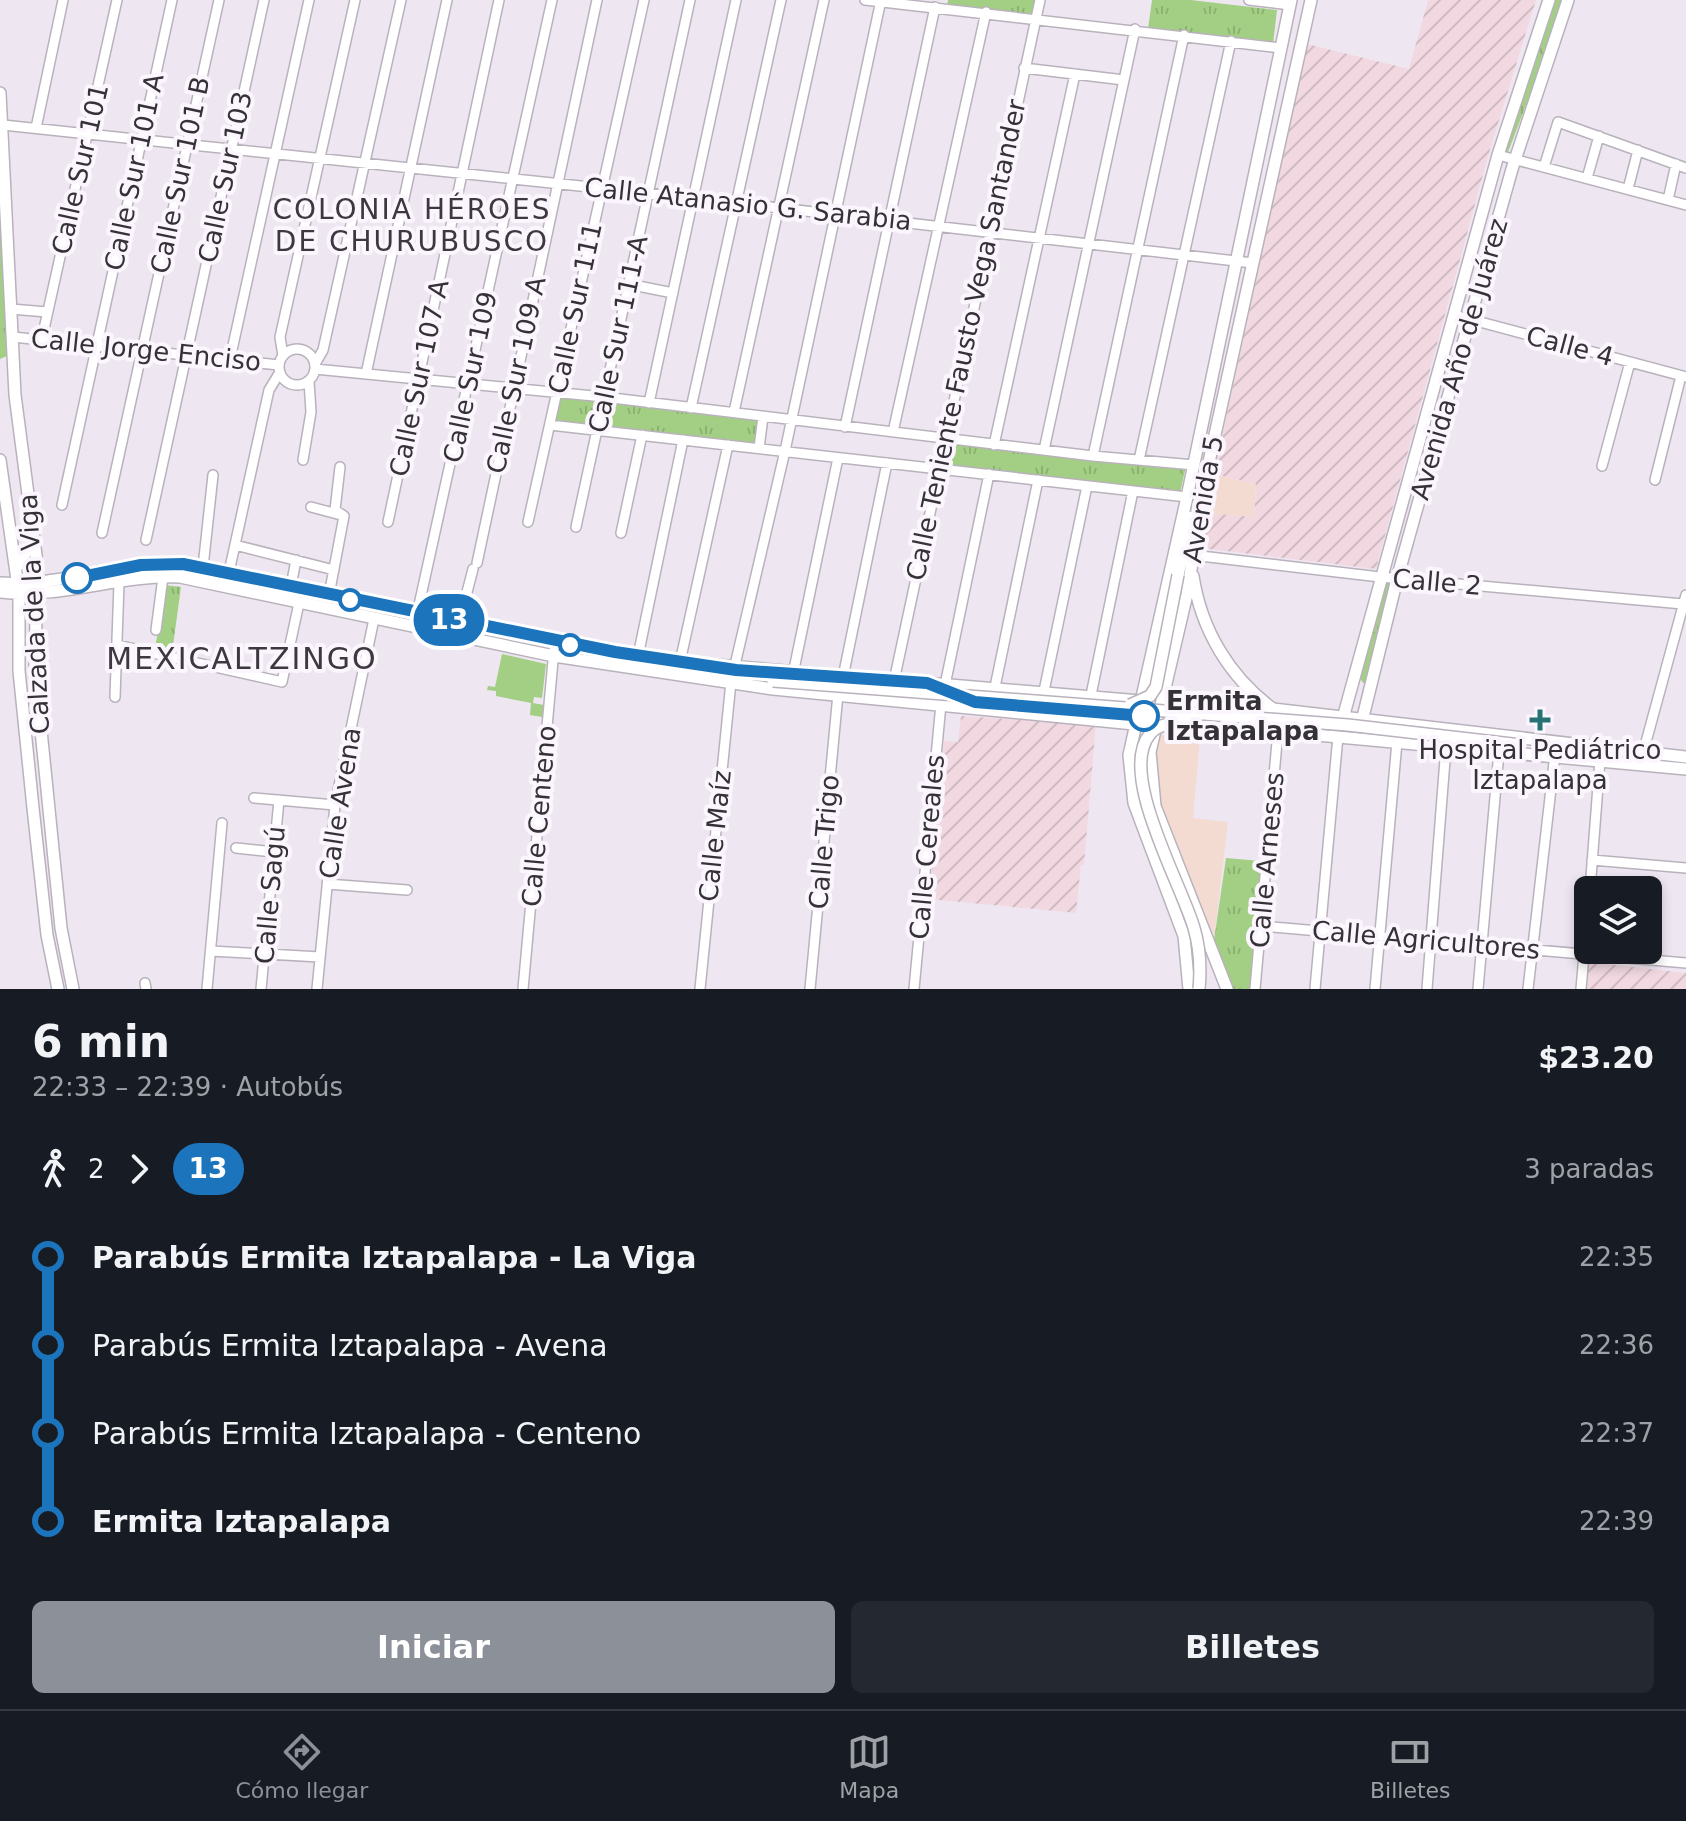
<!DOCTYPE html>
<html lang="es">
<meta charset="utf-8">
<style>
body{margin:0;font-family:"DejaVu Sans",sans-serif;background:#242831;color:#f1f3f6;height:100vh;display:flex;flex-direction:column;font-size:30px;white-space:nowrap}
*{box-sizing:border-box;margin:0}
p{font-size:26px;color:#9ea1a6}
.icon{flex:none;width:44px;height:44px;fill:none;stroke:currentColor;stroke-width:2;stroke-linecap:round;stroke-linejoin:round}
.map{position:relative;height:989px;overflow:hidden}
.details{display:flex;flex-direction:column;background:#171b24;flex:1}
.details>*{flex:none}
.badge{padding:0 16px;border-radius:26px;font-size:28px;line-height:52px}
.tools{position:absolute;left:1574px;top:876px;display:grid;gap:16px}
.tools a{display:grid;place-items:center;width:88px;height:88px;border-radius:12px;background:#171b24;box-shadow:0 4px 12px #0003;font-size:40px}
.map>.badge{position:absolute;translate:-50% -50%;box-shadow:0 0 0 4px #fff}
.legs{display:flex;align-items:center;gap:12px;height:88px;padding:0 32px;font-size:26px}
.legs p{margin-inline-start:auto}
.headline{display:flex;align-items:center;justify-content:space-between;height:136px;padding:0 32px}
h1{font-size:44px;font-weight:700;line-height:60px}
.primary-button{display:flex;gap:16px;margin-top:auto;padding:16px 32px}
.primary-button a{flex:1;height:92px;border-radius:12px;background:#8c9099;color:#fff;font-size:32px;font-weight:700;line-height:92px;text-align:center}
.primary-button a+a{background:#242831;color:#f1f3f6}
ul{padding:0 32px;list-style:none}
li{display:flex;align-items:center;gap:28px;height:88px;font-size:30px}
li i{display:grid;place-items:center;width:12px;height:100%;margin:0 10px;background:currentColor}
li i::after{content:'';width:20px;height:20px;margin:-10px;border:6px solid;border-radius:50%;background:#171b24}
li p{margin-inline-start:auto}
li:first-child i{background:linear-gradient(#0000 50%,currentColor 0)}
li:last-child i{background:linear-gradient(currentColor 50%,#0000 0)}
.dock{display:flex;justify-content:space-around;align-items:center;height:112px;border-top:2px solid #363941;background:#171b24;font-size:22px;color:#9ea1a6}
.dock a{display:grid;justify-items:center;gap:4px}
.dock .selected{color:#8c9099}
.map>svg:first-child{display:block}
.commercial{fill:#f3dbd1}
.industrial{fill:url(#industrial-furrows)}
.grass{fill:#a2cf83}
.park{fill:url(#park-tufts)}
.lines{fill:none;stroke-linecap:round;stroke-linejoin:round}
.minor-casing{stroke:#b9b2bc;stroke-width:12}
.major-casing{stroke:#b9b2bc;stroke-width:14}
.minor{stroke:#fff;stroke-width:9}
.major{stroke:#fff;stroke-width:11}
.major-bridge-casing{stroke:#b9b2bc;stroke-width:14;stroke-linecap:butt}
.major-bridge{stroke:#fff;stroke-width:11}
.line-1-casing{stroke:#fff;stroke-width:18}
.line-1{stroke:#1c75bc;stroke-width:12}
.stop-1-dot{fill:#fff;stroke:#1c75bc;stroke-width:4}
.poi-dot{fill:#267175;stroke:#fbf5fe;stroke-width:3}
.labels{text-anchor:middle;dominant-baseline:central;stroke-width:8;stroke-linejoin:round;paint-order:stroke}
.street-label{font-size:26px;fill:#353237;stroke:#fbf5fe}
.stop-label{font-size:26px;font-weight:bold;fill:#353237;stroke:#fbf5fe;text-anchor:start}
.poi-label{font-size:26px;fill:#353237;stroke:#fbf5fe}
.neighbourhood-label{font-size:28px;letter-spacing:2px;fill:#3d373f;stroke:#fbf5fe}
.quarter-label{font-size:30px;letter-spacing:2px;fill:#3d373f;stroke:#fbf5fe}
</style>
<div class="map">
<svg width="1686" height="989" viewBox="0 0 1686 989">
<defs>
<pattern id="industrial-furrows" width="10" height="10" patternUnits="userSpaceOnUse" patternTransform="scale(2)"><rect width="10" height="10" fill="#f2d9e1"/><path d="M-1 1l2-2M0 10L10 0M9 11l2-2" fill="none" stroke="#d0bbc2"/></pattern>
<pattern id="park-tufts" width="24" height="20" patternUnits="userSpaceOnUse" patternTransform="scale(2)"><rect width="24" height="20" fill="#a2cf83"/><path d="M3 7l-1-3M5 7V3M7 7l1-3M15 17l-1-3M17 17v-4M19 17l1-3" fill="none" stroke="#8cb272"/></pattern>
</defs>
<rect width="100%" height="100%" fill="#eee7f2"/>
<!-- commercial -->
<path class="commercial" d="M 1214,474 L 1256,484 L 1254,517 L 1207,513 Z
M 1158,735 L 1200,739 L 1193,818 L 1228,822 L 1214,940 L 1155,791 L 1152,771 Z"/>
<!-- industrial -->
<path class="industrial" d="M 1428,0 L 1536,0 L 1489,153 L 1376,569 L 1201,548 L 1207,513 L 1254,517 L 1256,484 L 1214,474 L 1307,44 L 1409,69 Z
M 961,716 L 1096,724 L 1084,865 L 1081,865 L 1076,913 L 929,899 L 944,741 L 958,742 Z
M 1588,962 L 1686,973 L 1686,989 L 1586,989 Z"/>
<!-- grass -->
<path class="grass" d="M 502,654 L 546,664 L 542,698 L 534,697 L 533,703 L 544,705 L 542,717 L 530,715 L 531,703 L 496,696 L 496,691 L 487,690 L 488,686 L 495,687 Z"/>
<!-- park -->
<path class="park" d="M 948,0 L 1035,0 L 1032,15 L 947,5 Z
M 1152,0 L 1191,0 L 1277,10 L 1273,44 L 1148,29 Z
M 1552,0 L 1566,0 L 1507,155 L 1503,151 Z
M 0,148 L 9,355 L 0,359 Z
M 557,397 L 604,397 L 762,419 L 757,445 L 553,422 Z
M 949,442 L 1186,466 L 1180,493 L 944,468 Z
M 1381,581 L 1395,582 L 1368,688 L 1360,679 Z
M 165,585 L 181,587 L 172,653 L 155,649 Z
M 1226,858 L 1261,861 L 1251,989 L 1233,989 L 1214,940 Z"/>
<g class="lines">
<!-- minor casing -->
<g class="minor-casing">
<path id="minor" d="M 865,0 L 1281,48
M 1249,0 L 1290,5
M 1024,68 L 1124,80
M 3,125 L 694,198 L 1253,263
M 36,128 L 63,0
M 1498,155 L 1686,205
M 1544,167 L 1558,122 L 1686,168
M 1587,178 L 1599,136
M 1628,189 L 1638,150
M 1668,200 L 1676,164
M 628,284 L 673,293
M 11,309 L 47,312
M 1454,315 L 1686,377
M 13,337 L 279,365
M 42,338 L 117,0
M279 367a18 18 0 1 1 36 0a18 18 0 1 1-36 0Z
M 283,356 L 280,337 L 355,0
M 230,359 L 309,0
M 315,364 L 323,350 L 401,0
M 315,369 L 604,397 L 1093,456 L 1194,465
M 366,374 L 447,0
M 649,403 L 736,0
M 691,408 L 781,0
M 734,412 L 824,0
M 550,425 L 1187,497
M 845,427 L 935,7
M 893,432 L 986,12
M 994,445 L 1075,74
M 759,448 L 763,417
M 1044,450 L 1135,29
M 1093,456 L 1184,35
M 303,460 L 311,412 L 309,381
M 1139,460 L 1231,41
M 1602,466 L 1630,362
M 340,467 L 335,510 L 344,516
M 1655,480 L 1681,376
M 62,505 L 172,0
M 311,507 L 341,515
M 388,522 L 499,0
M 528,522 L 644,0
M 576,527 L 690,0
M 102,533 L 219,0
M 621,533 L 642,435
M 146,540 L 264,0
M 235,545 L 334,570
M 1192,555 L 1380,577 L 1683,604
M 477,563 L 597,0
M 203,567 L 213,475
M 229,572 L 269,390 L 280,372
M 291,586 L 296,560
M 329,595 L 344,516
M 417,614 L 552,0
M 459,623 L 473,569
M 156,630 L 163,577
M 117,645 L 282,682 L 299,603
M 638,656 L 683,440
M 680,662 L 728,445
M 793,674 L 838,458
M 843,677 L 887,463
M 894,681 L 1040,0
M 945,685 L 989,474
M 995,687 L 1038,480
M 1044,691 L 1087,486
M 1091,695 L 1133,491
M 115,697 L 119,583
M 1643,753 L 1686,595
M 254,798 L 335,805
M 236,848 L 274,852
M 1592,860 L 1686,868
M 327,884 L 407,890
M 1590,890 L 1600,760
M 1261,926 L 1686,963
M 211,951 L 320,957
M 145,983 L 146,989
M 207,989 L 222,823
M 261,989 L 279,800
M 317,989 L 335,805 L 374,619
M 523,989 L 554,650
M 700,989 L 731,682 L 785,451 L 881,0
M 810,989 L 838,694
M 914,989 L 941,704
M 1255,989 L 1278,731
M 1315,989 L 1338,736
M 1375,989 L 1397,742
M 1427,989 L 1446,747
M 1478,989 L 1499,752
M 1528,989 L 1555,754
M 1581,989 L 1588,909"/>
</g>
<!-- major casing -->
<g class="major-casing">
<path id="major" d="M 0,93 L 15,395 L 37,563 L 35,671 L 61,928 L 73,989
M 0,460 L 19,594 L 19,671 L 33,808 L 47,935 L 58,989
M 16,568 L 34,540
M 1178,575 L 1192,517
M 1193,576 C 1201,629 1229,677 1273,709
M 0,583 C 63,587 121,560 183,564 L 523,636 L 680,662 L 1140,701
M 0,592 C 62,599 119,574 180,577 L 554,656 L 773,689 L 1134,724
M 1162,700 L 1273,709 L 1686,757
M 1343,718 L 1498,155 L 1549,0
M 1362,721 L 1397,579 L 1512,169 L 1568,0
M 1186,723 L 1686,769
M 1189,989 L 1184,936 L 1134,803 L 1129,755 L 1187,497 L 1291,0
M 1227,989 L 1155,806 L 1150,752 L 1187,594 L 1207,471 L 1311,0"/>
</g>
<!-- minor -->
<use href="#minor" class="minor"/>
<!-- major -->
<use href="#major" class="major"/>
<!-- major-bridge casing -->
<g class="major-bridge-casing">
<path id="major-bridge" d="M 773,681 L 1348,725 L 1521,745
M 962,699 L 1115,714
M 1130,705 L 1150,696 L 1156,687 L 1178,575
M 1196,720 C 1181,724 1160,721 1150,734 C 1117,773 1182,885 1194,928 C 1200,948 1201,968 1199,989"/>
</g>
<!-- major-bridge -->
<use href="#major-bridge" class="major-bridge"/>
</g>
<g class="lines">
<!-- line-1 casing -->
<g class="line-1-casing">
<path id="line-1" d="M 77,578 L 141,565 L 183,564 L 615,652 L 736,670 L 927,683 L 975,702 L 1144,716"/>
</g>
<!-- line-1 -->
<use href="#line-1" class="line-1"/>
</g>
<!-- markers -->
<g class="stop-1-dot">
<circle cx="77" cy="578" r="14"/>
<circle cx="350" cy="600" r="10"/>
<circle cx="570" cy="645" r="10"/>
<circle cx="1144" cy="716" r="14"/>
</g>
<path class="poi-dot" d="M1536 708h8v8h8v8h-8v8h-8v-8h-8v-8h8z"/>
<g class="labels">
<!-- street labels -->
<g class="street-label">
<text transform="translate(80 169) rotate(-77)">Calle Sur 101</text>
<text transform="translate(134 172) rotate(-78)">Calle Sur 101 A</text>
<text transform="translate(180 175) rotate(-78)">Calle Sur 101 B</text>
<text transform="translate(225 177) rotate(-78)">Calle Sur 103</text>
<text transform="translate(748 204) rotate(6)">Calle Atanasio G. Sarabia</text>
<text transform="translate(575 308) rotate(-78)">Calle Sur 111</text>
<text transform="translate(618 334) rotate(-78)">Calle Sur 111-A</text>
<text transform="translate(966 340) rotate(-78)">Calle Teniente Fausto Vega Santander</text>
<text transform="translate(1570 346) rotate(15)">Calle 4</text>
<text transform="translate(146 350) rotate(6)">Calle Jorge Enciso</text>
<text transform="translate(1459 359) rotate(-74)">Avenida Año de Juárez</text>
<text transform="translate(516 375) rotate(-78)">Calle Sur 109 A</text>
<text transform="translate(470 377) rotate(-78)">Calle Sur 109</text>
<text transform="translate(419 378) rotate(-78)">Calle Sur 107 A</text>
<text transform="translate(1203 499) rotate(-80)">Avenida 5</text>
<text transform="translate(1437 582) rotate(5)">Calle 2</text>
<text transform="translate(34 614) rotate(-93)">Calzada de la Viga</text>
<text transform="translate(340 803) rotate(-81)">Calle Avena</text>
<text transform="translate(539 816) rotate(-85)">Calle Centeno</text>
<text transform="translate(715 836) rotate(-84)">Calle Maíz</text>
<text transform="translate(824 842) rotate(-85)">Calle Trigo</text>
<text transform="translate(927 847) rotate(-85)">Calle Cereales</text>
<text transform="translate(1267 860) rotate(-85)">Calle Arneses</text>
<text transform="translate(270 895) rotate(-85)">Calle Sagú</text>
<text transform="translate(1426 940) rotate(5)">Calle Agricultores</text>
</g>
<!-- stop labels -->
<g class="stop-label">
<text x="1166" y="701">Ermita<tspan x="1166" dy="30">Iztapalapa</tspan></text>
</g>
<!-- poi labels -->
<g class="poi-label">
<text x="1540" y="750">Hospital Pediátrico<tspan x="1540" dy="30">Iztapalapa</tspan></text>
</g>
<!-- neighbourhood labels -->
<g class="neighbourhood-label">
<text x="412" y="209">COLONIA HÉROES<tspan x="412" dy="32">DE CHURUBUSCO</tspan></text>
</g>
<!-- quarter labels -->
<g class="quarter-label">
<text x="242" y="658">MEXICALTZINGO</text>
</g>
</g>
</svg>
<div class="tools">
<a><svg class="icon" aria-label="layers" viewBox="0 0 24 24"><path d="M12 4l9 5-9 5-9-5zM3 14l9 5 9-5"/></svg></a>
</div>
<b class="badge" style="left:449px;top:620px;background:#1c75bc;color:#fff">13</b>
</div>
<section class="details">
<div class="headline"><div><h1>6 min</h1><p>22:33 – 22:39 · Autobús</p></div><b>$23.20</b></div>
<div class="legs"><svg class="icon" aria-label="walk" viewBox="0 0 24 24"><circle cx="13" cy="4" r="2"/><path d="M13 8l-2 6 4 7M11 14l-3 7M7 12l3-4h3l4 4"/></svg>2<svg class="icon" aria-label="forward" viewBox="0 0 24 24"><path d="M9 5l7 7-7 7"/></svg><b class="badge" style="background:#1c75bc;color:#fff">13</b><p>3 paradas</p></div>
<ul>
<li><i style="color:#1c75bc"></i><b>Parabús Ermita Iztapalapa - La Viga</b><p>22:35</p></li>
<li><i style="color:#1c75bc"></i><span>Parabús Ermita Iztapalapa - Avena</span><p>22:36</p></li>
<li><i style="color:#1c75bc"></i><span>Parabús Ermita Iztapalapa - Centeno</span><p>22:37</p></li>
<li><i style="color:#1c75bc"></i><b>Ermita Iztapalapa</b><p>22:39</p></li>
</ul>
<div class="primary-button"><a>Iniciar</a><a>Billetes</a></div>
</section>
<nav class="dock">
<a class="selected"><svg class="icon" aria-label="directions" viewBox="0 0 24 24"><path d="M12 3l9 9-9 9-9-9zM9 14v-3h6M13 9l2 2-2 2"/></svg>Cómo llegar</a>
<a><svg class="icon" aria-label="map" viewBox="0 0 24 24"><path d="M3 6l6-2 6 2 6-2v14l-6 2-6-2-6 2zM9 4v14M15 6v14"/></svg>Mapa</a>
<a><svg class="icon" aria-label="tickets" viewBox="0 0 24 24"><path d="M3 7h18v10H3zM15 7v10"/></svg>Billetes</a>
</nav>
